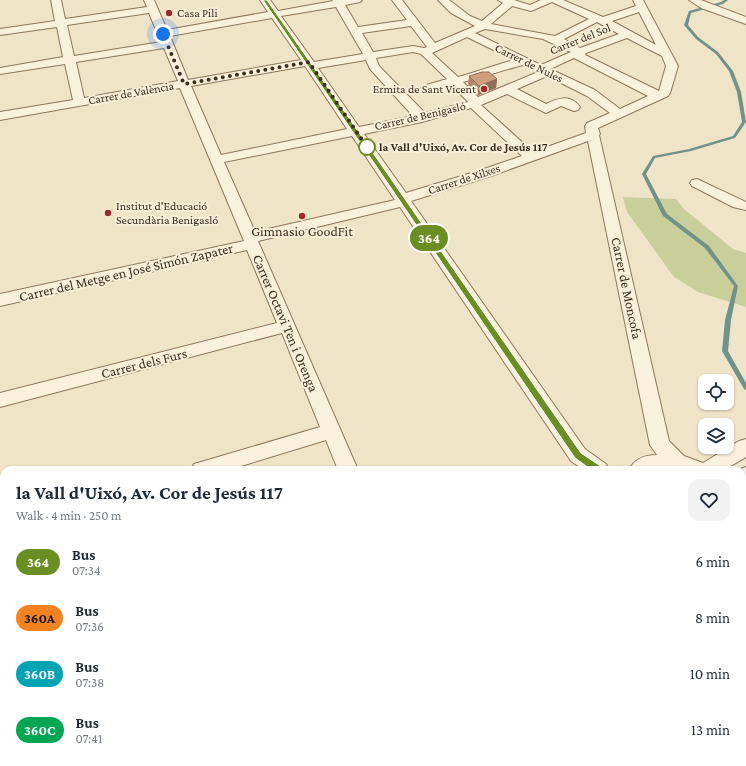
<!DOCTYPE html>
<meta charset="utf-8">
<style>
body{margin:0;font-family:"Crimson Pro",serif;background:#f2f2f3;color:#1f2937;height:100vh;display:flex;flex-direction:column;font-size:15px;white-space:nowrap}
*{box-sizing:border-box;margin:0}
p{font-size:13px;color:#747a83}
.icon{flex:none;width:22px;height:22px;fill:none;stroke:currentColor;stroke-width:2;stroke-linecap:round;stroke-linejoin:round}
.map{position:relative;flex:1;overflow:hidden}
.side{position:absolute;left:0px;top:466px;width:746px;height:300px;display:flex;flex-direction:column;background:#fff;border-radius:12px 12px 0 0;box-shadow:0 1px 3px #0004}
.side>*{flex:none}
.badge{padding:0 8px;border-radius:13px;font-size:14px;line-height:26px}
.buttons{position:absolute;left:698px;top:374px;display:grid;gap:8px}
.buttons a{display:grid;place-items:center;width:36px;height:36px;border-radius:8px;background:#fff;box-shadow:0 1px 3px #0004;font-size:20px}
.you{position:absolute;width:20px;height:20px;margin:-10px;border:3px solid #fff;border-radius:50%;background:#1a73e8;box-shadow:0 0 0 6px #1a73e833}
.map>.badge{position:absolute;translate:-50% -50%;box-shadow:0 0 0 2px #fff}
.round{display:grid;place-items:center;flex:none;width:42px;height:42px;border-radius:12px;background:#f2f2f3}
.headline{display:flex;align-items:center;justify-content:space-between;height:68px;padding:0 16px}
h1{font-size:19px;font-weight:700;line-height:30px}
ul{padding:0;list-style:none}
li{display:flex;align-items:center;gap:12px;height:56px;padding:0 16px}
li div{flex:1}
li b{display:block;font-size:15px}
li em{font-style:normal}
li .badge{min-width:44px;font-weight:700;text-align:center}
.map>svg:first-child{display:block}
.green{fill:#c9cf9b}
.lines{fill:none;stroke-linecap:round;stroke-linejoin:round}
.stream{fill:#6f938a;fill-rule:evenodd}
.minor-casing{stroke:#8d765c;stroke-width:2}
.minor{fill:#faf1dc;fill-rule:evenodd}
.wall{fill:#b2896c}
.shaded-wall{fill:#916f58}
.building{fill:#cf9f7d;stroke:#916f58}
.line{fill:#6b8e23;stroke:#fff}
.walk{stroke:#3d2e20;stroke-width:4;stroke-dasharray:0 7.2}
.poi-dot{fill:#9e2a2b;stroke:#f7eed8;stroke-width:1.5}
.stop-dot{fill:#fff;stroke:#6b8e23;stroke-width:2}
.labels{text-anchor:middle;dominant-baseline:central;stroke-width:4;stroke-linejoin:round;paint-order:stroke}
.far-poi-label{font-size:12px;fill:#3d2e20;stroke:#f7eed8;text-anchor:start}
.far-street-label{font-size:12px;fill:#3d2e20;stroke:#f7eed8}
.far-stop-label{font-size:12px;font-weight:bold;fill:#3d2e20;stroke:#f7eed8;text-anchor:start}
.poi-label{font-size:14px;fill:#3d2e20;stroke:#f7eed8}
.street-label{font-size:14px;fill:#3d2e20;stroke:#f7eed8}
</style>
<div class="map">
<svg width="746" height="766" viewBox="0 0 746 766">
<rect width="100%" height="100%" fill="#f0e4c8"/>
<!-- green -->
<path class="green" d="M 623,197 L 676,199 L 684,209 L 733,249 L 746,253 L 746,307 L 698,292 L 674,277 L 627,212 Z"/>
<g class="lines">
<!-- stream -->
<path class="stream" d="M 724,0 L 728,0 L 723,4 L 691,13 L 688,25 L 698,37 L 718,52 L 733,71 L 741,92 L 746,122 L 735,138 L 691,151 L 655,158 L 646,174 L 667,214 L 709,246 L 738,286 L 731,320 L 728,351 L 746,383 L 746,390 L 744,389 L 722,351 L 725,320 L 734,286 L 705,248 L 663,216 L 642,174 L 653,156 L 689,149 L 733,136 L 742,122 L 737,92 L 729,71 L 716,54 L 696,39 L 684,25 L 689,11 L 721,2 Z"/>
<!-- minor casing -->
<g class="minor-casing">
<path id="minor" d="M 51,0 L 61,0 L 65,19 L 147,7 L 144,0 L 154,0 L 167,30 L 268,12 L 260,0 L 270,0 L 278,11 L 333,1 L 332,0 L 362,0 L 360,2 L 345,5 L 358,27 L 407,20 L 392,0 L 402,0 L 435,43 L 475,26 L 451,13 L 438,0 L 449,0 L 470,16 L 482,21 L 503,3 L 498,0 L 514,0 L 530,5 L 541,0 L 563,0 L 603,17 L 636,6 L 633,0 L 643,0 L 678,66 L 670,93 L 668,96 L 598,128 L 600,134 L 599,135 L 669,441 L 684,456 L 703,463 L 739,441 L 746,439 L 746,457 L 724,470 L 629,470 C 635,458 645,455 657,455 L 650,445 L 588,141 L 491,176 L 411,201 L 585,449 L 606,464 L 609,470 L 584,470 L 571,461 L 400,207 L 258,241 L 358,470 L 338,470 L 326,440 L 228,470 L 191,470 L 194,464 L 201,462 L 320,427 L 282,333 L 0,407 L 0,393 L 277,323 L 247,250 L 0,306 L 0,294 L 244,241 L 180,88 L 0,120 L 0,112 L 73,100 L 65,64 L 0,74 L 0,68 L 63,57 L 57,27 L 0,35 L 0,29 L 55,21 ZM 552,2 L 589,19 L 555,36 L 491,24 L 512,6 L 531,11 ZM 336,7 L 363,54 L 314,62 L 281,16 ZM 639,12 L 656,45 L 612,21 ZM 149,13 L 161,42 L 74,56 L 67,25 ZM 272,18 L 301,60 L 188,80 L 170,36 ZM 597,22 L 619,34 L 580,48 L 564,39 ZM 411,26 L 427,47 L 424,48 L 413,46 L 373,52 L 362,33 ZM 485,29 L 543,39 L 571,52 L 541,65 L 475,33 ZM 467,37 L 514,60 C 495,65 477,72 458,77 L 432,53 ZM 627,38 L 662,56 L 666,66 L 659,91 L 585,55 L 586,53 ZM 164,48 L 178,81 L 84,98 L 76,62 ZM 413,52 L 421,54 L 447,79 L 423,86 L 421,88 L 423,90 L 427,92 L 452,85 L 468,102 L 425,113 L 379,66 L 376,58 ZM 574,58 L 648,96 L 620,109 L 595,90 L 550,69 ZM 366,60 L 370,69 L 413,116 L 359,127 L 318,68 ZM 523,65 L 538,72 L 478,97 L 463,82 C 483,77 503,70 523,65 ZM 305,66 L 347,129 L 221,155 L 191,86 ZM 547,76 L 587,96 L 610,113 L 587,123 L 585,126 L 586,133 L 533,152 L 481,105 L 507,94 L 546,113 L 561,106 L 574,111 L 578,110 L 580,107 C 570,94 558,98 546,104 L 517,89 ZM 471,108 L 522,156 L 481,170 L 406,193 L 364,134 L 422,122 ZM 352,136 L 395,200 L 255,232 L 224,162 Z
M 689,0 L 701,0 L 746,17 L 746,24 L 701,8 Z
M 697,179 L 746,202 L 746,210 L 733,207 L 692,186 L 690,183 L 692,180 Z
M 746,467 L 746,501 L 742,503 L 742,470 L 738,470 Z
M 742,506 L 746,507 L 746,543 L 742,542 Z
M 4,520 L 4,538 L 0,539 L 0,521 Z
M 4,693 L 4,717 L 0,718 L 0,694 Z
M 742,750 L 746,752 L 746,766 L 701,766 L 700,762 L 742,762 Z
M 448,762 L 481,762 L 479,766 L 446,766 Z"/>
</g>
<!-- minor -->
<use href="#minor" class="minor"/>
</g>
<!-- wall -->
<path class="wall" d="M 469,76 L 497,79 L 496,88 L 478,95 L 468,85 Z"/>
<!-- shaded-wall -->
<path class="shaded-wall" d="M 497,79 L 496,88 L 478,95 L 479,86 Z"/>
<!-- building -->
<path class="building" d="M 482,72 L 489,72 L 497,79 L 479,86 L 469,76 Z"/>
<!-- line -->
<path class="line" d="M 263,0 L 267,0 L 581,453 L 602,467 L 603,470 L 602,473 L 596,473 L 575,458 Z"/>
<g class="lines">
<!-- walk -->
<path class="walk" d="M 163,34 L 184,84 L 309,62 L 367,147"/>
</g>
<!-- markers -->
<g class="poi-dot">
<circle cx="169" cy="13" r="4"/>
<circle cx="484" cy="89" r="4"/>
<circle cx="108" cy="213" r="4"/>
<circle cx="302" cy="216" r="4"/>
</g>
<circle class="stop-dot" cx="367" cy="147" r="8"/>
<g class="labels">
<!-- far-poi labels -->
<g class="far-poi-label">
<text x="177" y="13">Casa Pili</text>
<text x="476" y="89" text-anchor="end">Ermita de Sant Vicent</text>
<text x="116" y="206">Institut d'Educació<tspan x="116" dy="14">Secundària Benigasló</tspan></text>
</g>
<!-- far-street labels -->
<g class="far-street-label">
<text transform="translate(580 39) rotate(-22)">Carrer del Sol</text>
<text transform="translate(529 63) rotate(26)">Carrer de Nules</text>
<text transform="translate(131 93) rotate(-10)">Carrer de València</text>
<text transform="translate(420 116) rotate(-13)">Carrer de Benigasló</text>
<text transform="translate(464 179) rotate(-18)">Carrer de Xilxes</text>
</g>
<!-- far-stop labels -->
<g class="far-stop-label">
<text x="379" y="147">la Vall d'Uixó, Av. Cor de Jesús 117</text>
</g>
<!-- poi labels -->
<g class="poi-label">
<text x="302" y="231">Gimnasio GoodFit</text>
</g>
<!-- street labels -->
<g class="street-label">
<text transform="translate(126 272) rotate(-13)">Carrer del Metge en José Simón Zapater</text>
<text transform="translate(627 288) rotate(78)">Carrer de Moncofa</text>
<text transform="translate(286 323) rotate(67)">Carrer Octavi Ten i Orenga</text>
<text transform="translate(144 363) rotate(-14)">Carrer dels Furs</text>
</g>
</g>
</svg>
<div class="buttons">
<a><svg class="icon" aria-label="locate" viewBox="0 0 24 24"><circle cx="12" cy="12" r="6"/><path d="M12 2v4M12 18v4M2 12h4M18 12h4"/></svg></a>
<a><svg class="icon" aria-label="layers" viewBox="0 0 24 24"><path d="M12 4l9 5-9 5-9-5zM3 14l9 5 9-5"/></svg></a>
</div>
<div class="you" style="left:163px;top:34px"></div>
<b class="badge" style="left:429px;top:238px;background:#6b8e23;color:#fff">364</b>
<section class="side">
<div class="headline"><div><h1>la Vall d'Uixó, Av. Cor de Jesús 117</h1><p>Walk · 4 min · 250 m</p></div><a class="round"><svg class="icon" aria-label="heart" viewBox="0 0 24 24"><path d="M12 20l-8-8c-3-5 5-10 8-4 3-6 11-1 8 4z"/></svg></a></div>
<ul>
<li><span class="badge" style="background:#6b8e23;color:#fff">364</span><div><b>Bus</b><p>07:34</p></div><em>6 min</em></li>
<li><span class="badge" style="background:#f58220;color:#111">360A</span><div><b>Bus</b><p>07:36</p></div><em>8 min</em></li>
<li><span class="badge" style="background:#00a3b4;color:#fff">360B</span><div><b>Bus</b><p>07:38</p></div><em>10 min</em></li>
<li><span class="badge" style="background:#00a651;color:#fff">360C</span><div><b>Bus</b><p>07:41</p></div><em>13 min</em></li>
</ul>
</section>
</div>
